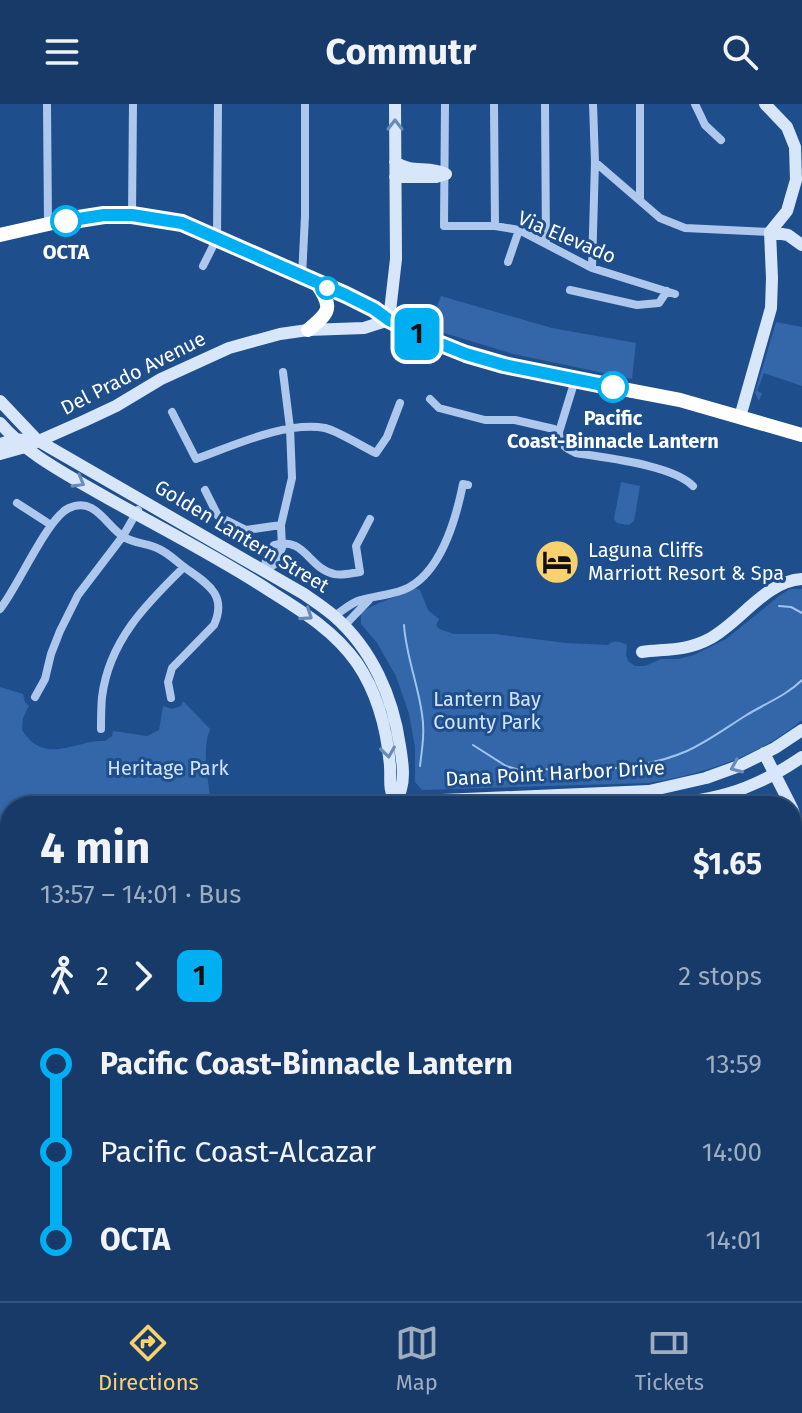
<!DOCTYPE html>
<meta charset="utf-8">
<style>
body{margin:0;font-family:"Fira Sans",sans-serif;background:#20416f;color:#f1f3f6;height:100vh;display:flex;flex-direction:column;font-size:30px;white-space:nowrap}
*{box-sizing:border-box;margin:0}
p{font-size:26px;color:#9eadc0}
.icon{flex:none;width:44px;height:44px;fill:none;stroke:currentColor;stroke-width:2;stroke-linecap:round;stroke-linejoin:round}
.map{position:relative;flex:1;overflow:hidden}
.drawer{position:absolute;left:0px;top:692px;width:802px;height:506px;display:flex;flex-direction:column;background:#173a69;border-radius:32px 32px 0 0;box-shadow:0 2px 6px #0004,0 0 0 2px #36547d}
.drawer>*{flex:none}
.badge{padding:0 16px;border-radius:12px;font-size:28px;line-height:52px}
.map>.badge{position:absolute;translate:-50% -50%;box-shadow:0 0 0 4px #fff}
.legs{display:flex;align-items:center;gap:12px;height:88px;padding:0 40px;font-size:26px}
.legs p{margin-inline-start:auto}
.head{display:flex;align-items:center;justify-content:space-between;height:136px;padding:0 40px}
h1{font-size:44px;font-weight:700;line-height:60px}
ul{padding:0 40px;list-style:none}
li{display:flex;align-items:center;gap:28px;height:88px;font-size:30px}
li i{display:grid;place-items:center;width:12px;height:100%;margin:0 10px;background:currentColor}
li i::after{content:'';width:20px;height:20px;margin:-10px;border:6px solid;border-radius:50%;background:#173a69}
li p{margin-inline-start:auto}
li:first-child i{background:linear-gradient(#0000 50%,currentColor 0)}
li:last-child i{background:linear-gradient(currentColor 50%,#0000 0)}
header{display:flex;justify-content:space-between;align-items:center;height:104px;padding:0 40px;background:#173a69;font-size:36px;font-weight:700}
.dock{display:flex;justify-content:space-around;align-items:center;height:112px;border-top:2px solid #36547d;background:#173a69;font-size:22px;color:#9eadc0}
.dock a{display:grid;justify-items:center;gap:4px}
.dock .current{color:#fad26d}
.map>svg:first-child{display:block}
.green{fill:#3367a9}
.water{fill:#436491;stroke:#a0c3ed;stroke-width:2}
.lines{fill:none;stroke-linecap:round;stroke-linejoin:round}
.stream{stroke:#a0c3ed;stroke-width:2}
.ferry{stroke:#b8d3f3;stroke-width:2;stroke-dasharray:10 8;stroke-linecap:butt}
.street{stroke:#adc8ec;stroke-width:8}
.secondary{stroke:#d8e6f9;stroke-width:12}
.highway{stroke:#fff;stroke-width:14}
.oneway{stroke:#698bb8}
.line-1-casing{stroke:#fff;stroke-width:18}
.line-1{stroke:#00aff2;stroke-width:12}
.stop-1-dot{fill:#fff;stroke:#00aff2;stroke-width:4}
.labels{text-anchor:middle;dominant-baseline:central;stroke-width:6;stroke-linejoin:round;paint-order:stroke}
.street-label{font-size:20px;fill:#fff;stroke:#1f4e8c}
.stop-label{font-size:20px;font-weight:bold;fill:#fff;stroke:#1f4e8c}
.poi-label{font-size:20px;fill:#fff;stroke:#1f4e8c;text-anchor:start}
.park-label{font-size:20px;fill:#d2e3f9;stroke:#1f4e8c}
</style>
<header><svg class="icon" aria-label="menu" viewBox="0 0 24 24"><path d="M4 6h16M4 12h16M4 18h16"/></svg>Commutr<svg class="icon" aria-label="search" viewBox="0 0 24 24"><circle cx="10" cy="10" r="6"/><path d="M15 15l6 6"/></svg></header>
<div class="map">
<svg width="802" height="1197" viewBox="0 0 802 1197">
<rect width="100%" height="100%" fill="#1f4e8c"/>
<!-- green -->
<path class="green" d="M 441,192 L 552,224 L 636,239 L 632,275 L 513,250 L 428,224 Z
M 776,218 L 802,223 L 802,282 L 764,269 L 757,287 L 762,289 L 759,297 L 755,289 Z
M 621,378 L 640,382 L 634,417 L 629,421 L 617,419 L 614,415 Z
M 415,484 L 420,486 L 428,506 L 439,515 L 436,521 L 439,525 L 454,530 L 495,530 L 566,539 L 608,541 C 614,536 620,537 627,541 L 626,551 L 628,557 L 635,562 L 645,562 L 661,555 L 678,555 L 694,551 L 726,535 L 779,492 L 790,485 L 802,485 L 802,616 C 760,652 703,670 649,679 L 422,686 L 415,678 L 415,643 L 409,610 L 396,572 L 377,539 L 361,520 L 361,508 C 378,498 397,493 415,484 Z
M 0,583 L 23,590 L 25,598 L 29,602 L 23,614 L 22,626 C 45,663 76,635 105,637 L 112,632 L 113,627 L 147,632 L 159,626 L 163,602 L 172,605 L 181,602 L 183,597 L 210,625 C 201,649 209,677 211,702 L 10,702 L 10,737 L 0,738 Z"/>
<!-- water -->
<path class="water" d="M 0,867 L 10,869 L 10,1188 L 781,1188 L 781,1197 L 0,1197 Z"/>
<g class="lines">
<!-- stream -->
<path class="stream" d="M 779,502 L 791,503 L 802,509
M 404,521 C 406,552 418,580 422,610 C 425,628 422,645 420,662
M 473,641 L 506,662 L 516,665 C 575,665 631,671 687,647 C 707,638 726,624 745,612 C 764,600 786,592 802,576"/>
<!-- ferry -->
<path class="ferry" d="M 595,1197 L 597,1188"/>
<!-- street -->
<path class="street" d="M 47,0 L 48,120
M 445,0 L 444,122 L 495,122 L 519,126 L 592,164 L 675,190
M 494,0 L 495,122
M 545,0 L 546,140
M 640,0 L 640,95
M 695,0 L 705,21 L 721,36
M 595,58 L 660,114 L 685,124 L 770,128
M 132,111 L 133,0
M 508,158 L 519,126
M 203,162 L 217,134 L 218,0
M 592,164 L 595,58 L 593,0
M 302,173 L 305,112 L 305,0
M 570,186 L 637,201 L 659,199 L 667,187
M 430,295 L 439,304 L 485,316 L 515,316 L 554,325 L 559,328 C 560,341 565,344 576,349 C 606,354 673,361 693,382
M 172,308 L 196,355 C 233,342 285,317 325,324 C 338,327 363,343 376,349 L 387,333 L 400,299
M 559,328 L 575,276
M 205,386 L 218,412 L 246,426 L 281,421
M 17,399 L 51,421
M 265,467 L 275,460 L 282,444 L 281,421 L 292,374 L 290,324 L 283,268
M 264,468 L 266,456 L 274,441 C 305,432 308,464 334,470 C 341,472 352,469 360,468 L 356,442 L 370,415
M 0,505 C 18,483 47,414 69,404 C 95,392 106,422 124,433 C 135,440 148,439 159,445 C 168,449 176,457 184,463 C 206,479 228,490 214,521 L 172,564 L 168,578 L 171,594
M 334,512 C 342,507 352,498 361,496 C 375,492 390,491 403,486 C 440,472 456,415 463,380 L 468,381
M 344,522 L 369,496
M 35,593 L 45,575 L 51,550 L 60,527 L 78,491 L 123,432 L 138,406
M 101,625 C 101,614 101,604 102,593 C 109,537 146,500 184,463"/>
<!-- secondary -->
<path class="secondary" d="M 395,58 C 412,70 428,61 446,70 L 436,73 L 395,73
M 770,128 L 788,131 L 802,141
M 0,297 L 37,336 L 304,490 C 314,497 325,504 334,512 C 372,545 393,593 400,642 C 402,655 405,672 401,685 C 400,691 395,696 393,702
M 740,313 L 771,204 L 772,174 L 770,128 L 787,107 L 796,76 L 795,43 L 787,23 L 765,0
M 0,319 C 24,347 57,365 88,383 C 150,419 214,450 273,489 C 305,509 335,528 357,559 C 378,590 387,626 390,662 C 391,677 388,683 395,698
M 0,340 L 16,335 L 22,336
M 0,350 L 25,343 L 84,317 L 116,302 L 161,275 L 229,244 L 280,230 L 308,226 L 364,224 L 389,216 L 396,155 L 395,0
M 642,548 C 665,545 687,547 709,535 C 740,519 765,477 802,475
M 764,649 L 791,702
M 346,702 L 374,699 L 649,687 L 706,674 L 739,662 L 775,644 L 802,626
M 645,702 C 709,698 748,690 802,653
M 792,704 L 802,733
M 0,743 L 10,742
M 0,756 L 10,755
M 792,1075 L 797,1053 L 796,1035 L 802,924"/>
<!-- highway -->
<path class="highway" d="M 0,131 L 57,118 L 104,111 L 145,112 L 182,119 L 346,191 L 374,205 L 389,216 L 421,232 L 466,250 L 539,269 L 680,296 L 802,331
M 308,226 C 329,208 334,205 317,180"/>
</g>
<!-- one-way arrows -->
<defs><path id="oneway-chevron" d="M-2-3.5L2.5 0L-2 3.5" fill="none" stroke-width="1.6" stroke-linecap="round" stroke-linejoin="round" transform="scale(2)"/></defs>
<g class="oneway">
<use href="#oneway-chevron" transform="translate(395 21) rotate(-90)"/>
<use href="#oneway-chevron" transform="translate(79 378) rotate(30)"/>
<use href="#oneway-chevron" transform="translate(307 511) rotate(34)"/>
<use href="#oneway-chevron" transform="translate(388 648) rotate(82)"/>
<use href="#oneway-chevron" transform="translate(736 663) rotate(157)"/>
</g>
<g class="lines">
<!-- line-1 casing -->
<g class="line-1-casing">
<path id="line-1" d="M 66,117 L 104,111 L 132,111 L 182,119 L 346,191 L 374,205 L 389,216 L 421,232 L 466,250 L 504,261 L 613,283"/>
</g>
<!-- line-1 -->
<use href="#line-1" class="line-1"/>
</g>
<!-- icons -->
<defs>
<g id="hotel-disc" transform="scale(2.3)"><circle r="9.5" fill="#fad26d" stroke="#1f4e8c"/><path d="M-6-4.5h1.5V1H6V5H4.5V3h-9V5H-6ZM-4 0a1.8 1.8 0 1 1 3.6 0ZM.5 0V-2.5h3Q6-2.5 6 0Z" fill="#111"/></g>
</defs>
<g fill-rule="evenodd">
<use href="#hotel-disc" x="557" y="458"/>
</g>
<!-- markers -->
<g class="stop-1-dot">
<circle cx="66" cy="117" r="14"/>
<circle cx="327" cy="184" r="10"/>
<circle cx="613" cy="283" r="14"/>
</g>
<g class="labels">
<!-- street labels -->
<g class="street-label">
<text transform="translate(567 133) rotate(23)">Via Elevado</text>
<text transform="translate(133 269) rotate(-27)">Del Prado Avenue</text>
<text transform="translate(242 432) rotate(31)">Golden Lantern Street</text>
<text transform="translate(555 669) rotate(-3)">Dana Point Harbor Drive</text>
</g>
<!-- stop labels -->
<g class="stop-label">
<text x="66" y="148">OCTA</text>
<text x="613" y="314">Pacific<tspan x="613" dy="23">Coast-Binnacle Lantern</tspan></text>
</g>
<!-- poi labels -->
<g class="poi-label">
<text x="588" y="446">Laguna Cliffs<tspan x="588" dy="23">Marriott Resort &amp; Spa</tspan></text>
</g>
<!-- park labels -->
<g class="park-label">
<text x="487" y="595">Lantern Bay<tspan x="487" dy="23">County Park</tspan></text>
<text x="168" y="664">Heritage Park</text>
</g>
</g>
</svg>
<b class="badge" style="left:417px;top:230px;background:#00aff2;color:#111">1</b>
<section class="drawer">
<div class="head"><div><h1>4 min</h1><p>13:57 – 14:01 · Bus</p></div><b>$1.65</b></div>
<div class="legs"><svg class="icon" aria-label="walk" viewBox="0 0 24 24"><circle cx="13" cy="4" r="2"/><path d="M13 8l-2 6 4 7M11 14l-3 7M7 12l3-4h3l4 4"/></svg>2<svg class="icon" aria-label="forward" viewBox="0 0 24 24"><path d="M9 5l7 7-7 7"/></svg><b class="badge" style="background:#00aff2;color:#111">1</b><p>2 stops</p></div>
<ul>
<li><i style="color:#00aff2"></i><b>Pacific Coast-Binnacle Lantern</b><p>13:59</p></li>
<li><i style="color:#00aff2"></i><span>Pacific Coast-Alcazar</span><p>14:00</p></li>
<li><i style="color:#00aff2"></i><b>OCTA</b><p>14:01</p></li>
</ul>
</section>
</div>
<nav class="dock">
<a class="current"><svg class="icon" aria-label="directions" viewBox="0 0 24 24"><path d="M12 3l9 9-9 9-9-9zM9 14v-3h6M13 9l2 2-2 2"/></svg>Directions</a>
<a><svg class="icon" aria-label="map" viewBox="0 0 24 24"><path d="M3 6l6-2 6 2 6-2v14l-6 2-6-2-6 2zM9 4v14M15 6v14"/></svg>Map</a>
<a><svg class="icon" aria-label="tickets" viewBox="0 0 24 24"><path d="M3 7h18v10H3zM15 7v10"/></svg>Tickets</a>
</nav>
